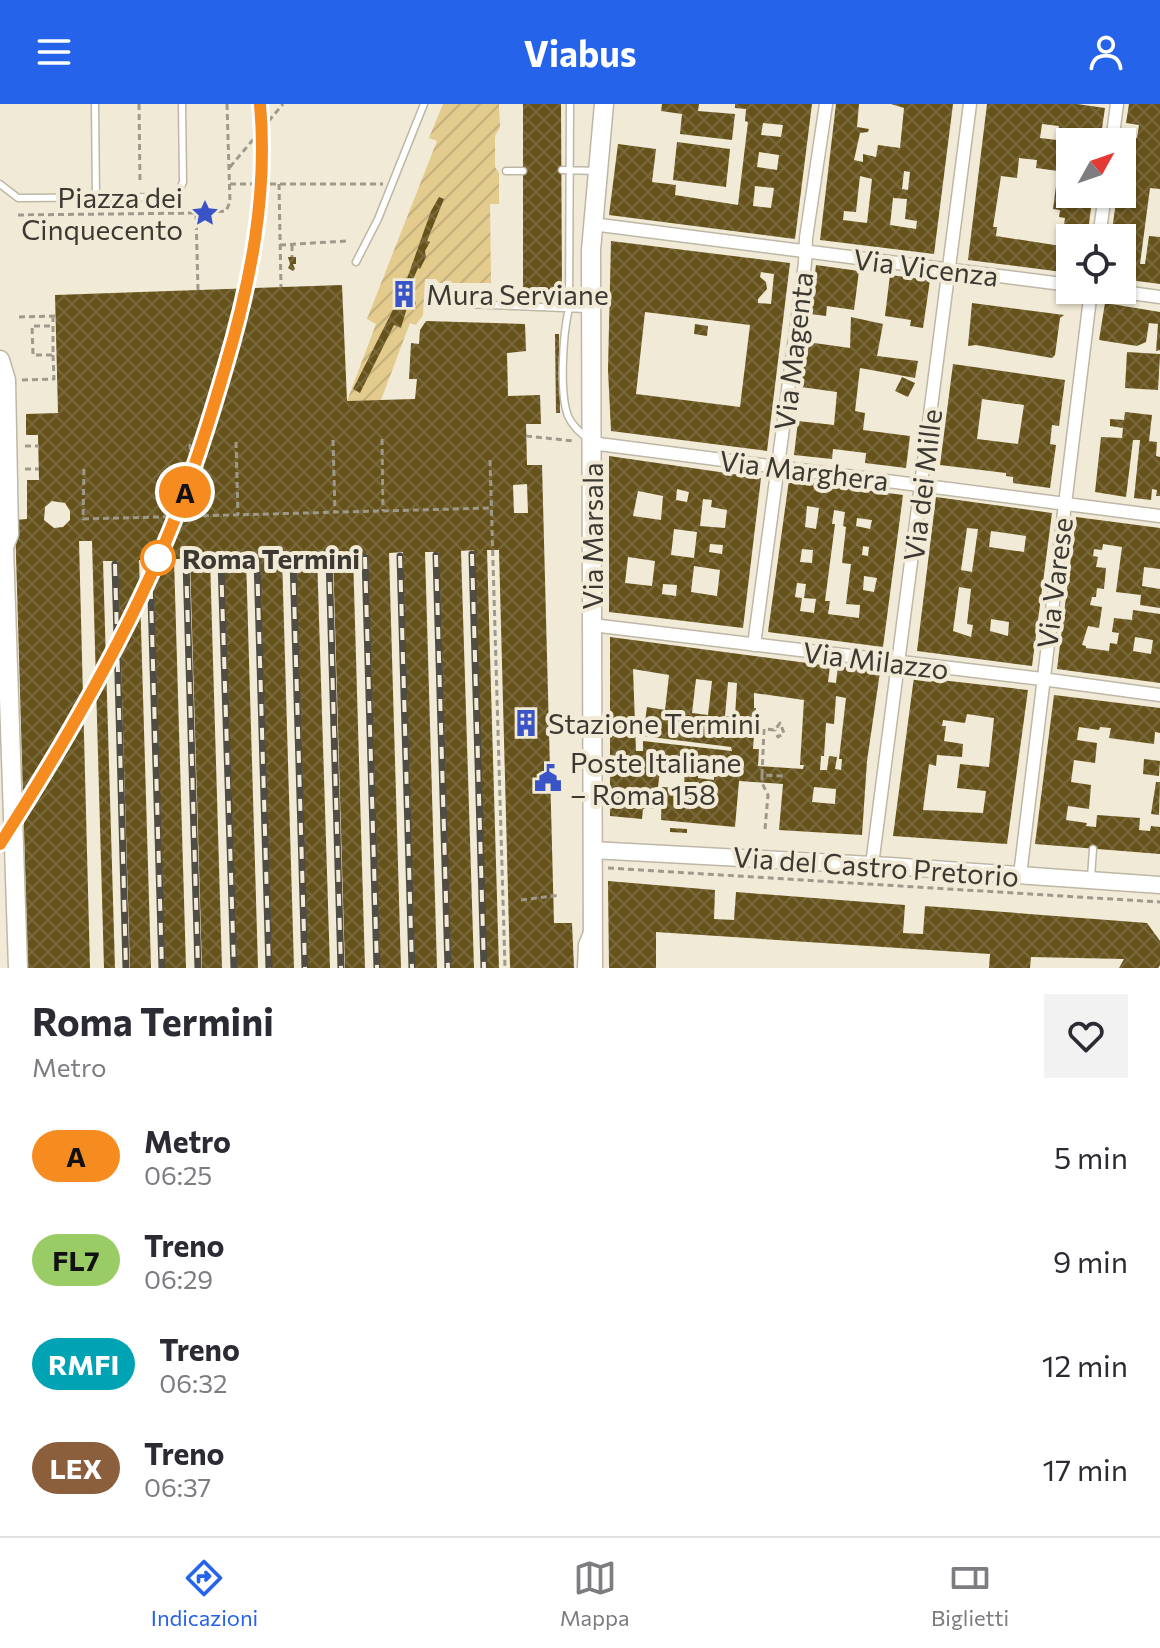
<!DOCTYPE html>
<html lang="it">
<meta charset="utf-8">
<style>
body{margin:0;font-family:Commissioner,sans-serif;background:#f2f2f3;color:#2b2b33;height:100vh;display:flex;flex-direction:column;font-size:30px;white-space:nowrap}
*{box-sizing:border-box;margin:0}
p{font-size:26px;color:#7c7c81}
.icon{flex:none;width:44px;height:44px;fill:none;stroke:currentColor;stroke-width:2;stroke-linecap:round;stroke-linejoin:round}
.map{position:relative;height:864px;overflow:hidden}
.side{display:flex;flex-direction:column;background:#fff;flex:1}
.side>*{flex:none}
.badge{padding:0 16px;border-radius:26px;font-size:28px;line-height:52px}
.needle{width:52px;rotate:50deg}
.buttons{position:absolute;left:1056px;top:24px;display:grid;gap:16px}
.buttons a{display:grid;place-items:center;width:80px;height:80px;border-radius:0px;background:#fff;box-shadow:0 2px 6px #0004;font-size:40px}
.map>.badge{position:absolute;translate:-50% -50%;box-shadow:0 0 0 4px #fff}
.round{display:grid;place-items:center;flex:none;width:84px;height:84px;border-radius:0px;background:#f2f2f3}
.headline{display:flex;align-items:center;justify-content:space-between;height:136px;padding:0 32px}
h1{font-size:38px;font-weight:700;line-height:60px}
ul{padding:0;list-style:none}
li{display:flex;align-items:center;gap:24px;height:104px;padding:0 32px}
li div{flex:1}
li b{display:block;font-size:30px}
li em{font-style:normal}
li .badge{min-width:88px;font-weight:700;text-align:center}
header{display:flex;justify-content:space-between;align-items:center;height:104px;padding:0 32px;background:#2563eb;color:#fff;font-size:36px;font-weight:700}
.tab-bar{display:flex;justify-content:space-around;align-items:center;height:112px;border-top:2px solid #e1e1e2;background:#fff;font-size:22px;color:#7c7c81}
.tab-bar a{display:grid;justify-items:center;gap:4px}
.tab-bar .selected{color:#2563eb}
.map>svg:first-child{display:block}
.garden{fill:url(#garden-furrows)}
.building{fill:url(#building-cross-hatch);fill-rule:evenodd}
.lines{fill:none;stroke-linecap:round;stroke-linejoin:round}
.service-casing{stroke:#beb7a5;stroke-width:9}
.minor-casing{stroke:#beb7a5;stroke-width:15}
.tertiary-casing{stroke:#beb7a5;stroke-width:19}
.secondary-casing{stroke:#beb7a5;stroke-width:21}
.path{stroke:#9e998b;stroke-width:3;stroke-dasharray:6 4;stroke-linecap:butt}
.service{stroke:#fff;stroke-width:6}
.minor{stroke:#fff;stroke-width:12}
.tertiary{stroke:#fff;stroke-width:16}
.secondary{stroke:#fff;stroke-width:18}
.rail-casing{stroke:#4f4c43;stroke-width:7}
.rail{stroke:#f1ead7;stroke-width:4;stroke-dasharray:12;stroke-linecap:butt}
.line-casing{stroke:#fff;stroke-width:18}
.line{stroke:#f68b1f;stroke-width:12}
.stop-dot{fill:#fff;stroke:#f68b1f;stroke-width:4}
.labels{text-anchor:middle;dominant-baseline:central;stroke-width:8;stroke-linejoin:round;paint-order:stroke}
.poi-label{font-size:28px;fill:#3c3932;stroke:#f1ead7;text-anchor:start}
.street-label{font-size:28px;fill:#3c3932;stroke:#f1ead7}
.stop-label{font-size:28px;font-weight:bold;fill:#3c3932;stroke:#f1ead7;text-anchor:start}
</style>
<header><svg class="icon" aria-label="menu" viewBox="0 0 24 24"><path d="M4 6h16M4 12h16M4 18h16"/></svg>Viabus<svg class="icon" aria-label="person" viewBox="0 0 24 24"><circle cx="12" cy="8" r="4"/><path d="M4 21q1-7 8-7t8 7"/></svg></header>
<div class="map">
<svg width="1160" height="864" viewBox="0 0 1160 864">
<defs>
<pattern id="garden-furrows" width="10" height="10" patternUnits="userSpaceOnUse" patternTransform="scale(2)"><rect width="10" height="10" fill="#e3cb8e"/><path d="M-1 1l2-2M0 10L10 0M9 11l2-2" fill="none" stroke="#c4af7b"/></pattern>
<pattern id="building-cross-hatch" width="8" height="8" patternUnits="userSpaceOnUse" patternTransform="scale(2)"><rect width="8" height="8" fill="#66521b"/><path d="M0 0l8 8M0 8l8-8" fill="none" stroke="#79693c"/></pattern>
</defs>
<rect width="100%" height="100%" fill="#f1ead7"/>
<!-- garden -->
<path class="garden" d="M 443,0 L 499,0 L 500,23 L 495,32 L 495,63 L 499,69 L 499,100 L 490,100 L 491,179 L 439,179 L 436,175 L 425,175 L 423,211 L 416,221 L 410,219 L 381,296 L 347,297 L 376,220 L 367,215 L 437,37 L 429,34 Z"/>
<!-- building -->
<path class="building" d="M 523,0 L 561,0 L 562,189 L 523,189 Z
M 662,0 L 699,0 L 698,7 L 735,10 L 732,36 L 680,30 L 682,10 L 661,7 Z
M 735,0 L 812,0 L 795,135 L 609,111 L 618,40 L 656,45 L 652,78 L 676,81 L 675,91 L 738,101 L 748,18 L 745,17 L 746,5 L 735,4 ZM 763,19 L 783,21 L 781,33 L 761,31 ZM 759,48 L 779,51 L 777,66 L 757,63 ZM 755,82 L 774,84 L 771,104 L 753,102 Z
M 836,0 L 859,0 L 857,23 L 869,25 L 868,28 L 860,29 L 854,56 L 863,58 L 863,50 L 876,53 L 878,41 L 900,44 L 904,4 L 891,0 L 953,0 L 934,150 L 820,136 ZM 904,67 L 910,68 L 908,86 L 902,85 ZM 860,72 L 872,75 L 867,119 L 843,116 L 844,107 L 856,108 ZM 893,94 L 907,95 L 905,115 L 917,117 L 916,125 L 890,121 Z
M 987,0 L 1077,0 L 1105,4 L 1100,38 L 1070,38 L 1070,90 L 1093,90 L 1087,134 L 1070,134 L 1070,169 L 968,156 ZM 1042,20 L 1059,22 L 1057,36 L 1040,34 ZM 1019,54 L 1037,56 L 1036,64 L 1058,67 L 1053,105 L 1060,106 L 1059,113 L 1065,114 L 1061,142 L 996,132 L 997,123 L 993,123 L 1001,72 L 1017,74 Z
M 1129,0 L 1160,0 L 1160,85 L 1150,84 L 1140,160 L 1145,160 L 1149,132 L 1160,133 L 1160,180 L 1122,175 L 1122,134 L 1111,134 L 1117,90 L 1122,90 L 1125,32 L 1137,34 L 1139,21 L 1126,19 Z
M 677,38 L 730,45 L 726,83 L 673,76 Z
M 439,93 L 444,95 L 427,137 L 430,138 L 425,147 L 426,153 L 420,165 L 418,164 L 405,194 L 416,198 L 415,202 L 408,200 L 401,224 L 394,221 L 360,289 L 353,285 L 403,186 L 431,107 Z
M 611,137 L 790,159 L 767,347 L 611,327 L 608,266 ZM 761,168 L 774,170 L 771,200 L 758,199 L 758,195 L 767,185 L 766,178 L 760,173 ZM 645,208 L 750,221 L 740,303 L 636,290 Z
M 288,153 L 296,153 L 296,160 L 293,160 L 295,165 L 293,167 L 288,164 L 290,160 Z
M 816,161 L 859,167 L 854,206 L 827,202 L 826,212 L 810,210 Z
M 890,171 L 930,176 L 923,224 L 910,222 L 911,216 L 885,212 Z
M 342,181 L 347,297 L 415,295 L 417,275 L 409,275 L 411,239 L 419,240 L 420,226 L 426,217 L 525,220 L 526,247 L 507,249 L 508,292 L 540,291 L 541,320 L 526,320 L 527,361 L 542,361 L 554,819 L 572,819 L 574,864 L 510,864 L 499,446 L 487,446 L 499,864 L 486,864 L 474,446 L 461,447 L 474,864 L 451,864 L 439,448 L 425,448 L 437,864 L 415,864 L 403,448 L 389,449 L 401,864 L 380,864 L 368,450 L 353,450 L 365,864 L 345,864 L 333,451 L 317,451 L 330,864 L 308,864 L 296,452 L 282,452 L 294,864 L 272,864 L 260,453 L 246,453 L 258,864 L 237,864 L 224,454 L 210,454 L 222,864 L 202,864 L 190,455 L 174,455 L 186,864 L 165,864 L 153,456 L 139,456 L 151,864 L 130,864 L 118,457 L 103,457 L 115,864 L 104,864 L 92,437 L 79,437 L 90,864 L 28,864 L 15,416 L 27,415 L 27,376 L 39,376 L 38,331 L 26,331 L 26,310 L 58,309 L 55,191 ZM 527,380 L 528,409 L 514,409 L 513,381 ZM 52,397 L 65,399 L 70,407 L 70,416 L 63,423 L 54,424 L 44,416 L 45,403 Z
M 972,199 L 1064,211 L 1060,214 L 1055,251 L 1052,254 L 976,241 L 968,242 Z
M 1105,199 L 1160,208 L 1160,246 L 1156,247 L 1158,220 L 1149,219 L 1146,238 L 1137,242 L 1099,236 Z
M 851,213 L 883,220 L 877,252 L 918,257 L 915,274 L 860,264 L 855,307 L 865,309 L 863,326 L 910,332 L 906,364 L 865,359 L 866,349 L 833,345 L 832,355 L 794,351 L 798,317 L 834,321 L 837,288 L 801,283 L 807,238 L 850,244 Z
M 695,220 L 708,222 L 707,232 L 694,230 Z
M 555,230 L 559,230 L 560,309 L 556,309 Z
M 1127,248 L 1160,250 L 1158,286 L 1125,284 Z
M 953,260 L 1065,276 L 1059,322 L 1052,321 L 1050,340 L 1056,341 L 1050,384 L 1013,379 L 1013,373 L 1006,372 L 1006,369 L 940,361 ZM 982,295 L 1024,301 L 1018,340 L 977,335 Z
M 902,273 L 915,279 L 908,293 L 895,287 Z
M 1125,308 L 1152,311 L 1149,337 L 1157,338 L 1156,352 L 1160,353 L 1160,392 L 1156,392 L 1157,386 L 1152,385 L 1151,396 L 1134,394 L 1140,336 L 1133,336 L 1126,393 L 1095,388 L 1101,333 L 1122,334 L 1123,324 L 1110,322 L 1110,315 L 1124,316 Z
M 609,352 L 761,374 L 743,524 L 609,508 ZM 677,385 L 689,388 L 687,398 L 676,396 ZM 638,387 L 663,392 L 661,416 L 633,412 ZM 703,395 L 712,396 L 711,403 L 727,406 L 725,424 L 700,422 ZM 674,425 L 697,428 L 694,454 L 671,451 ZM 710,440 L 723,441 L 722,450 L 709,448 ZM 628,453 L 655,457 L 652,482 L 625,479 ZM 694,462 L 720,466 L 717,492 L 691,488 ZM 663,480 L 677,481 L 676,492 L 662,490 Z
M 789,376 L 903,391 L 883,543 L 768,528 ZM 807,402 L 819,404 L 816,425 L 805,423 ZM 834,406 L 845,408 L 843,422 L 846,423 L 842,459 L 851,460 L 846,500 L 860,501 L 859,514 L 828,510 L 830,497 L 825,497 L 835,420 L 832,420 ZM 857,414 L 872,416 L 870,425 L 856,422 ZM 863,442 L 869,443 L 868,452 L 862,451 ZM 802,445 L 813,446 L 812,459 L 800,458 ZM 864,472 L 877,474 L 874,488 L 863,486 ZM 797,479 L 806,480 L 804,494 L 816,495 L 814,509 L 800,507 L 802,494 L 795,493 Z
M 936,393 L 1052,409 L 1032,562 L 917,547 ZM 967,424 L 978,425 L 972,468 L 961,466 ZM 991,427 L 1026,432 L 1024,448 L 989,443 ZM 959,483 L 971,485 L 967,520 L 973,521 L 971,533 L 953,527 ZM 991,515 L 1009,518 L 1008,532 L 990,527 Z
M 1076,413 L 1160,424 L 1160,465 L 1144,463 L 1142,482 L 1160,485 L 1160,504 L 1140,501 L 1141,491 L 1116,488 L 1122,443 L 1103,440 L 1102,446 L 1094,445 L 1093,452 L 1098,453 L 1096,463 L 1106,464 L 1104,485 L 1097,484 L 1096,493 L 1092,493 L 1090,501 L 1102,503 L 1099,524 L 1088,522 L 1082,541 L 1086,542 L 1086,544 L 1109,547 L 1110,539 L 1117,540 L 1119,529 L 1112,528 L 1114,514 L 1132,516 L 1133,506 L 1160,510 L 1160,579 L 1057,565 ZM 1135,533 L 1153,536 L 1151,550 L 1133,547 Z
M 610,533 L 830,562 L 828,578 L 836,579 L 838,562 L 880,568 L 867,657 L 862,731 L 779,726 L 783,680 L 739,677 L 735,723 L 661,716 L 662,683 L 684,684 L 685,658 L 671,658 L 670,668 L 660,668 L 655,704 L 643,705 L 642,715 L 610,712 ZM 633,565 L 669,571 L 665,606 L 647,603 L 643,632 L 731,643 L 732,647 L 643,637 L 643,647 L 636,647 ZM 696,575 L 712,577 L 708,611 L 692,609 ZM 728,578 L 737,579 L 735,613 L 725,612 ZM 754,589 L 804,596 L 800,661 L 804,661 L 803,665 L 758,662 L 759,645 L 753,645 L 756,604 L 754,604 ZM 836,592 L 846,594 L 839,655 L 842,655 L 841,666 L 835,665 L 837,653 L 829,652 L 827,666 L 820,666 L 821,652 L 824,652 L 826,619 L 834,620 ZM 699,655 L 715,656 L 714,676 L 698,674 ZM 814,683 L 836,685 L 835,700 L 812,698 Z
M 914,573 L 1028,586 L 1007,740 L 893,732 ZM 967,610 L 994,614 L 989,663 L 960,660 L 957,684 L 986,687 L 983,709 L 923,706 L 929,660 L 936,662 L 937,651 L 962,653 L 963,640 L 944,637 L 946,622 L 942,622 L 943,616 L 965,619 Z
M 1054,591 L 1160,604 L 1160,629 L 1155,628 L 1154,640 L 1109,634 L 1111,624 L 1100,623 L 1099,626 L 1079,623 L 1077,636 L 1097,639 L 1095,659 L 1074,656 L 1071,678 L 1091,681 L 1089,705 L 1068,702 L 1066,716 L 1087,719 L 1086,722 L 1096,723 L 1097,711 L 1140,714 L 1139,726 L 1150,727 L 1151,722 L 1160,723 L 1160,750 L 1035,740 Z
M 1144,655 L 1160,657 L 1159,672 L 1143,670 Z
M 1156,678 L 1160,678 L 1159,711 L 1151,710 Z
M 670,724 L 687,725 L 687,729 L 670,728 Z
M 608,777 L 715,786 L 714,815 L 734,816 L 736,788 L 905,801 L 903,829 L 923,830 L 925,802 L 1147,819 L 1160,837 L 1160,861 L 1158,864 L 1119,864 L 1124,855 L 1031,853 L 1030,864 L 989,864 L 990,850 L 656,828 L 656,864 L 609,864 Z"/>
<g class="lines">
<!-- service casing -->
<g class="service-casing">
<path id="service" d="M 95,0 L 96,94
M 570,0 L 569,204 C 563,229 559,288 568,312 C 572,322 581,329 589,336
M 562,66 L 597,67
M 506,67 L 523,67
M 0,80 L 18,94 L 167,93 L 178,90 L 183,78 L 182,0
M 356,158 L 378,115 L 424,0
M 464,200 L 587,205
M 1091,773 L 1093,745
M 581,864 L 582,840 L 587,828"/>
</g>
<!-- minor casing -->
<g class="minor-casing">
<path id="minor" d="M 1112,38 L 1117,0
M 592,120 L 1070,181
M 1099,134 L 1105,90
M 1109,186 L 1160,193
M 591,339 L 1160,412
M 592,521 L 1042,575 L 1160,591
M 754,541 L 805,159 L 806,134 L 826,0
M 872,761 L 970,0
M 1020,771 L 1091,186"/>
</g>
<!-- tertiary casing -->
<g class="tertiary-casing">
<path id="tertiary" d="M 592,746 L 890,762 L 1160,781"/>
</g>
<!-- secondary casing -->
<g class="secondary-casing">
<path id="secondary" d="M 0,256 L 6,276 L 9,430 L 4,443 L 18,864
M 593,864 L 591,146 L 604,0"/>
</g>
<!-- path -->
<path class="path" d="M 139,0 L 140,78
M 230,63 L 283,0
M 230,80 L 383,80
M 279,80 L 281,183
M 196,110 L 198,186
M 18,111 L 196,109 L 226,107 L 230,98 L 227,0
M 280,141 L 347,137
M 292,141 L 292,153
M 53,212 L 53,251 L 33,251 L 32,222 L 53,222
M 19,213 L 56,212
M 22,276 L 54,275 L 53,251
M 526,332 L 574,337
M 382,335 L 383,407
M 333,336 L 335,408
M 236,338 L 238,411
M 190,340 L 192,412
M 25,342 L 39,342
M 490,356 L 505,864
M 25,365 L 39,365
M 84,365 L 83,415 L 491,404
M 762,671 L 764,625 L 775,626 L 780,619 L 784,629 L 778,633 L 775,626
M 765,725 L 768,691 L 762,679 L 762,671 L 783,672
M 608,764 L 1160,798
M 521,796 L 560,791"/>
<!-- service -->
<use href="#service" class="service"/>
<!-- minor -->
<use href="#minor" class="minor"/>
<!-- tertiary -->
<use href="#tertiary" class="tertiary"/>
<!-- secondary -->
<use href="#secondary" class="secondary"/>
<!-- rail casing -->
<g class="rail-casing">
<path id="rail" d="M 472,450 L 484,864
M 436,451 L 448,864
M 400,452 L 412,864
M 365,453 L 377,864
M 329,454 L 341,864
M 293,455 L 305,864
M 257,456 L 269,864
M 221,457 L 234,864
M 186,458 L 198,864
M 150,459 L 162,864
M 115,460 L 126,864"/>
</g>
<!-- rail -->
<use href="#rail" class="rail"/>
</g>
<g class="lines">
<!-- line casing -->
<g class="line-casing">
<path id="line" d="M 0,740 C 54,656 107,567 149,475 C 181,407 204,336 225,264 C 251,177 268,90 260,0"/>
</g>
<!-- line -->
<use href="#line" class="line"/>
</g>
<!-- icons -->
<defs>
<g id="sight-bare" transform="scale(2.16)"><path d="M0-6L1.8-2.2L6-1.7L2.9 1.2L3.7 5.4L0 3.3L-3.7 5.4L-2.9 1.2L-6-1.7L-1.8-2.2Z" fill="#3854c6" stroke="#f1ead7" stroke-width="2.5" paint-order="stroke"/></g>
<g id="building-bare" transform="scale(2.16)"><path d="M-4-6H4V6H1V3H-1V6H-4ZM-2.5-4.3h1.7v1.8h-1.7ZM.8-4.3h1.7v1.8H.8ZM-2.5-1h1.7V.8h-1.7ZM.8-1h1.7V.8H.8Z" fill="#3854c6" stroke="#f1ead7" stroke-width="2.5" paint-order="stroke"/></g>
<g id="civic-bare" transform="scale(2.16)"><path d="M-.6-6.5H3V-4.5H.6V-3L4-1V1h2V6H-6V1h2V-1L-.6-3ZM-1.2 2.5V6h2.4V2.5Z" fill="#3854c6" stroke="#f1ead7" stroke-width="2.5" paint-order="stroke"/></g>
</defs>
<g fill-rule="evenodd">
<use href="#sight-bare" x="205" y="109"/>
<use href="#building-bare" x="404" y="190"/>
<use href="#building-bare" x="526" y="619"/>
<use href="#civic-bare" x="548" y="674"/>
</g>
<!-- markers -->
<circle class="stop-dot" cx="158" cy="454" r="16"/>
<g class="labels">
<!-- poi labels -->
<g class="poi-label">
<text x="183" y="93" text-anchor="end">Piazza dei<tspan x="183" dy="32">Cinquecento</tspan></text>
<text x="426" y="190">Mura Serviane</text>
<text x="548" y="619">Stazione Termini</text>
<text x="570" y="658">Poste Italiane<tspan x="570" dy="32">– Roma 158</tspan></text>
</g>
<!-- street labels -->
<g class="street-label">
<text transform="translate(926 163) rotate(7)">Via Vicenza</text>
<text transform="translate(793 247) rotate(-83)">Via Magenta</text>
<text transform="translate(804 366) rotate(7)">Via Marghera</text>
<text transform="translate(922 381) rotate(-83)">Via dei Mille</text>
<text transform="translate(592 432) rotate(-90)">Via Marsala</text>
<text transform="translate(1054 479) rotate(-83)">Via Varese</text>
<text transform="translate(876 556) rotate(7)">Via Milazzo</text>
<text transform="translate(876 762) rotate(4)">Via del Castro Pretorio</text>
</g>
<!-- stop labels -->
<g class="stop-label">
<text x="182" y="454">Roma Termini</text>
</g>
</g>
</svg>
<div class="buttons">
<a><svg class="needle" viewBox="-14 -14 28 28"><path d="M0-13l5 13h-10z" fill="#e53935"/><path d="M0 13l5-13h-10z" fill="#7c7c81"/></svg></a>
<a><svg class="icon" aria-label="locate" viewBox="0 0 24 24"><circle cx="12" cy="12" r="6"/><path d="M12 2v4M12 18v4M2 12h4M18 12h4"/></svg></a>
</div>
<b class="badge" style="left:185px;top:388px;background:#f68b1f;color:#111">A</b>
</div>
<section class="side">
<div class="headline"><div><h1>Roma Termini</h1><p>Metro</p></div><a class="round"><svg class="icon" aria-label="heart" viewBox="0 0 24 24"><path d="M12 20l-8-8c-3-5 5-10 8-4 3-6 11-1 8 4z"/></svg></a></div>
<ul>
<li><span class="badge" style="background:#f68b1f;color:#111">A</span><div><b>Metro</b><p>06:25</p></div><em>5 min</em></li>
<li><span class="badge" style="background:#9acc66;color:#111">FL7</span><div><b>Treno</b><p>06:29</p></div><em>9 min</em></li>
<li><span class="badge" style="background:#00a3b4;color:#fff">RMFI</span><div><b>Treno</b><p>06:32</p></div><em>12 min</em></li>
<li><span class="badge" style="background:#8b5e3c;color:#fff">LEX</span><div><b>Treno</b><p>06:37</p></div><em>17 min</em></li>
</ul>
</section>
<nav class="tab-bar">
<a class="selected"><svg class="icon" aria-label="directions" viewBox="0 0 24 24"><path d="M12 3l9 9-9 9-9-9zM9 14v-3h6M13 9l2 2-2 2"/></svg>Indicazioni</a>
<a><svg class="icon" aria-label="map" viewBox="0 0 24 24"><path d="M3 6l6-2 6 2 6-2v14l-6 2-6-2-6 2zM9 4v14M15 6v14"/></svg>Mappa</a>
<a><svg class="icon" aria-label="tickets" viewBox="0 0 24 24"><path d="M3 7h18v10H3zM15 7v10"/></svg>Biglietti</a>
</nav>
